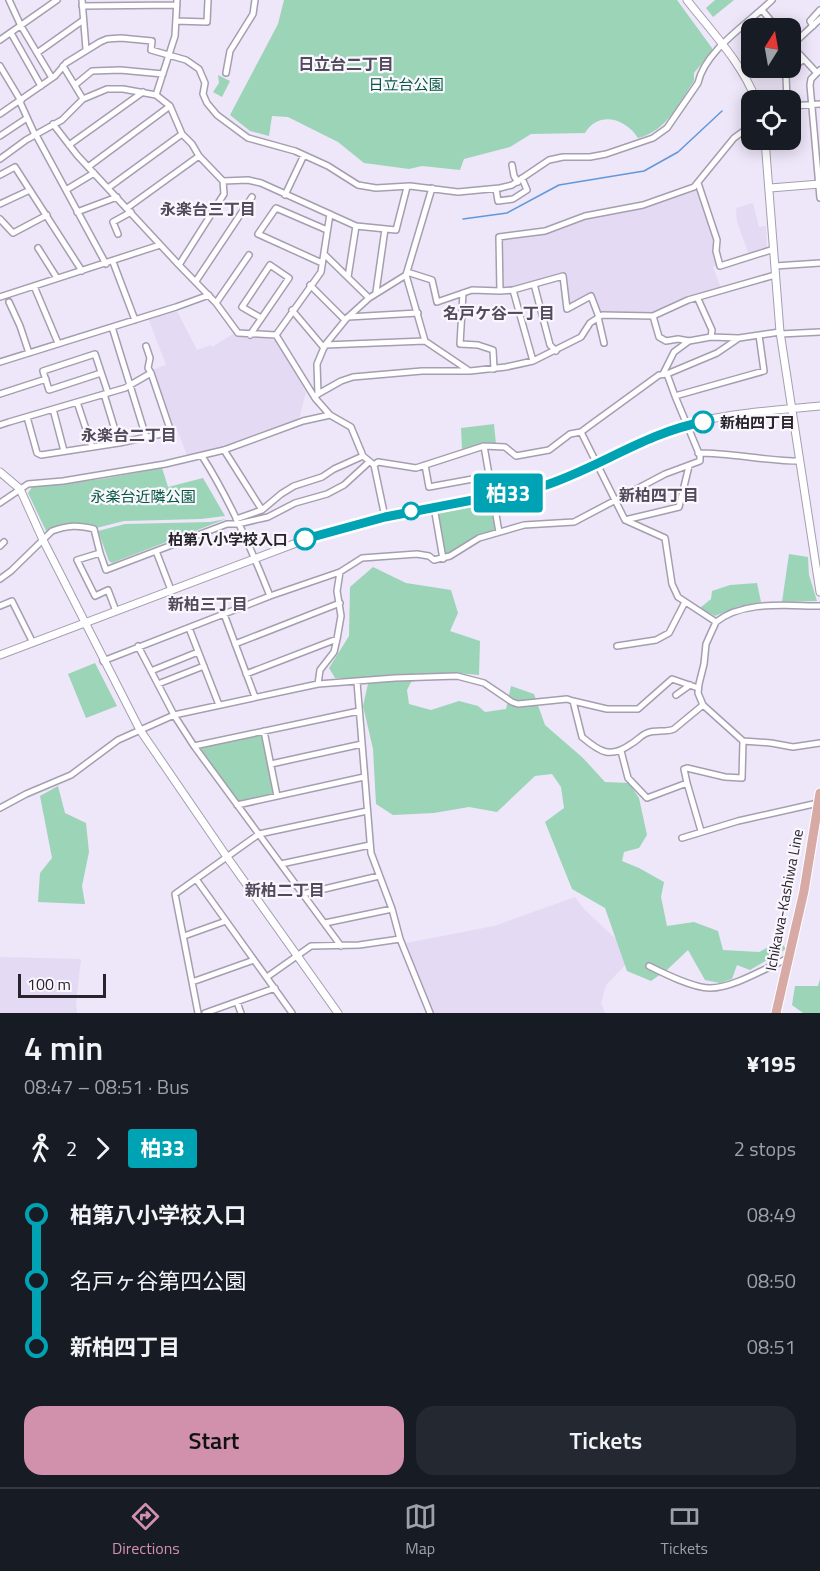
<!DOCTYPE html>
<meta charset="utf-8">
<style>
body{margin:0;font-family:"Titillium Web","Noto Sans JP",sans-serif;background:#242831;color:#f1f3f6;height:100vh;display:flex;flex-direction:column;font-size:22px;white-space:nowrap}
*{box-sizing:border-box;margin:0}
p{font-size:20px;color:#9ea1a6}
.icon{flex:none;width:33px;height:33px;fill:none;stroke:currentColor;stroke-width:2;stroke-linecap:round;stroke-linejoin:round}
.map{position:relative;height:1013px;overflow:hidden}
.panel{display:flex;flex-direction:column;background:#171b24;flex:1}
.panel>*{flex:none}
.badge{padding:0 12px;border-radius:4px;font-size:21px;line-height:39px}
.needle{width:39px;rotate:11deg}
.controls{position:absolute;left:741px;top:18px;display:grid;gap:12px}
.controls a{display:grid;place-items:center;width:60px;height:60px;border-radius:12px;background:#171b24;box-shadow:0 3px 15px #0003;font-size:30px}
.scale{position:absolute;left:18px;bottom:15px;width:88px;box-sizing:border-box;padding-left:6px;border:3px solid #27242b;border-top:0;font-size:16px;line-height:21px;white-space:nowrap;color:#27242b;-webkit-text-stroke:4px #f9f6fe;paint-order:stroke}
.map>.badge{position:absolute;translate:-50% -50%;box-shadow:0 0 0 3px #fff}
.legs{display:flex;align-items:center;gap:9px;height:66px;padding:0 24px;font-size:20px}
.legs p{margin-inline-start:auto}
.overview{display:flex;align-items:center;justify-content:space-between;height:102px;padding:0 24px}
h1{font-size:33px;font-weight:600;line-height:45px}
.action{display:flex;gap:12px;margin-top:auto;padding:12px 24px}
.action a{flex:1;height:69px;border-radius:18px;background:#d191ad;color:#111;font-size:24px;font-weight:600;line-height:69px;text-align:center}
.action a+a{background:#242831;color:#f1f3f6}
ul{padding:0 24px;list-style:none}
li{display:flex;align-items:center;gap:21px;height:66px;font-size:22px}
li i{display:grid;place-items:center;width:9px;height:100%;margin:0 8px;background:currentColor}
li i::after{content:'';width:15px;height:15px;margin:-8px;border:4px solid;border-radius:50%;background:#171b24}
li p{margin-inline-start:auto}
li:first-child i{background:linear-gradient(#0000 50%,currentColor 0)}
li:last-child i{background:linear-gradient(currentColor 50%,#0000 0)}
.menu{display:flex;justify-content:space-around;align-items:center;height:84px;border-top:2px solid #363941;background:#171b24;font-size:16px;color:#9ea1a6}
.menu a{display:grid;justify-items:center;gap:3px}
.menu .active{color:#d191ad}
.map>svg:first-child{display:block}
.built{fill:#e5daf4}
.green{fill:#9cd4b8}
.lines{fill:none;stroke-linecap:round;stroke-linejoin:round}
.stream{stroke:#6198db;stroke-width:1.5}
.minor-casing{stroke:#a69eb0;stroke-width:8}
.tertiary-casing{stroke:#a69eb0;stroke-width:9}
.primary-casing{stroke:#fff;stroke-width:11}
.minor{stroke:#fff;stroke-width:5}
.tertiary{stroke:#fff;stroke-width:7}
.primary{stroke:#d7aaa5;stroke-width:9}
.line-1-casing{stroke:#fff;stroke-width:14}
.line-1{stroke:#00a3b4;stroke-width:9}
.stop-1-dot{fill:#fff;stroke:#00a3b4;stroke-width:3}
.labels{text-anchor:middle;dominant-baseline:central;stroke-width:4.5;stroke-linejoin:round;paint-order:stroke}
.park-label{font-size:15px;fill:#03583b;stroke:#f9f6fe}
.stop-label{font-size:15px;font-weight:bold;fill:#27242b;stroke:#f9f6fe;text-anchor:start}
.street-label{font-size:15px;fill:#27242b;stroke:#f9f6fe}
.neighbourhood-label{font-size:16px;font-weight:bold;fill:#514a5a;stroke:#f9f6fe}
</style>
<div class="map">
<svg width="820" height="1013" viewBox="0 0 820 1013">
<rect width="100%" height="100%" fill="#eee6f9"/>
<!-- built -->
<path class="built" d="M 698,190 L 715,240 L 718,265 L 713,267 L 721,288 L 699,295 L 698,293 L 652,313 L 601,311 L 597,309 L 592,293 L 572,304 L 569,302 L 564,274 L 504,289 L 501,287 L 501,242 L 504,239 L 545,234 L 586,219 L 638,210 Z
M 753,203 L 759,227 L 766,226 L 767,249 L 749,255 L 737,222 L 736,208 Z
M 176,309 L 197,350 L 211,345 L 212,347 L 233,334 L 276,340 L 306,392 L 299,419 L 223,447 L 187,455 L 178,432 L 171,426 L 152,370 L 166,365 L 148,318 Z
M 575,897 L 584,909 L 634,956 L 606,985 L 601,1003 L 605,1013 L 434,1013 L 406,943 L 494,926 Z
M 0,957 L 81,959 L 76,1002 L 77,1013 L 0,1013 Z"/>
<!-- green -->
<path class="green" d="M 284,0 L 677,0 L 712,48 L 712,51 L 694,73 L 694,81 C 678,104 667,131 638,138 C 626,119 599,110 585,133 L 531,134 L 510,147 L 464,159 L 460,170 L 422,166 L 409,169 L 364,163 L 338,142 L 288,117 L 272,116 L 269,136 L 250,131 L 230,115 L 278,24 Z
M 715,0 L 734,0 L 713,17 L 706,8 Z
M 218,75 L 230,81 L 222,97 L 213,92 L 219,83 Z
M 494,424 L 496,444 L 477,445 L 462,449 L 461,428 Z
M 162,468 L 168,487 L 203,478 L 225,516 L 201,519 L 124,521 L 96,528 L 77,523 L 47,533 L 28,493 L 32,487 L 102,479 Z
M 492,504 L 496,528 L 494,531 L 478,536 L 448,554 L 444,553 L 437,513 Z
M 226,519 L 112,563 L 109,561 L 98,531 L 125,524 L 210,522 Z
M 789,554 L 808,557 L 809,575 L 817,601 L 782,602 Z
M 373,567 L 406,583 L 451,590 L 458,613 L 450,631 L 480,641 L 479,675 L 456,673 L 411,682 L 407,690 L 409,704 L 431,710 L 459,701 L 478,706 L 485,712 L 506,709 L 511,686 L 534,694 L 545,725 L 583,758 L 605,782 L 629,783 L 639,798 L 647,835 L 639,848 L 624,852 L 622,861 L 639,868 L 664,882 L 661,897 L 667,926 L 694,922 L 718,931 L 723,950 L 759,952 L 780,941 L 786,949 L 750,970 L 737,965 L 732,979 L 720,983 L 705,980 L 688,950 L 668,969 L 651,981 L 627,971 L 605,908 L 572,889 L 545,822 L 564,808 L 561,787 L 552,774 L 535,776 L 497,812 L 469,807 L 434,813 L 393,815 L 376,804 L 373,749 L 363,706 L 369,679 L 335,678 L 329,668 L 349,636 L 350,587 Z
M 757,583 L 761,602 L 739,606 L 715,616 L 700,608 L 711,599 L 712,591 L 730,585 Z
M 95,663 L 117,706 L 86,718 L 68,674 Z
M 260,735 L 262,736 L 274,792 L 272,794 L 239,801 L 200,750 L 201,747 Z
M 58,786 L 65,813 L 86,823 L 89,852 L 82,886 L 85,904 L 38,902 L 40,873 L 52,858 L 40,796 Z
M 820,979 L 820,1013 L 803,1013 L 792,1005 L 795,986 L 818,986 Z"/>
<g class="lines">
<!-- stream -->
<path class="stream" d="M 463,219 L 507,213 L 559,185 L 644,171 L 678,152 L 722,111"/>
<!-- minor casing -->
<g class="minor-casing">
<path id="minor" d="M 9,0 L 21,26 L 52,78
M 82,0 L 86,49
M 82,6 L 177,5
M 762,10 L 777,28
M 176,21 L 207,22 L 208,0
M 813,26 L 810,21 L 820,10
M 11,33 L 41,86
M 0,40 L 57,0
M 790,44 L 817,73
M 792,45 L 820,19
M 37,53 L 82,21
M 0,66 L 21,101
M 63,66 L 83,99
M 820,70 L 811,79 L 810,85 L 820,198
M 226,73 L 230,51 L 253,14 L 255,0
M 75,85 L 92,71 L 120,70 L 163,74
M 156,95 L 175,36 L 177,0
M 787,100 L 786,76 L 803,59
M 20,102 L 35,135
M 790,106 L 820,104
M 0,114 L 55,76 L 66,63 L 100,42 L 107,39 L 121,38 L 152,41 L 151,50 L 186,60 L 199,69 L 205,83 L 203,94 L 207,103 L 217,115 L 248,138 L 295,151 L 328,166 L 358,185 L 376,188 L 410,186 L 458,192 L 500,188 L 512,185 L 549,160 L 563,157 L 590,157 L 606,154 L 653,138 L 667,128 L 698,83 C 705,50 749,23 772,0
M 53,124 L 77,155 L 179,265 L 216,303 L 238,333 L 276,335
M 36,135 L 106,264
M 0,136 L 27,118
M 69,145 L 143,92
M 0,159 L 26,140 L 62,120 L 83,99 L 107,89 L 123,89 L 156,95 L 170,106 L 182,134 L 192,144 L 199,156 L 223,181 L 248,180 L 261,183 L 356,226 L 396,230 L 407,187
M 512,165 L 514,176 L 518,182
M 88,167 L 170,106
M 0,175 L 15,167 L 82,271
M 698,183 L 717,240 L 716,251 L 720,266 L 774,249
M 108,188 L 182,134
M 496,189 L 498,201 L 513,199 L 527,190 L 522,178
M 66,190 L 94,173
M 285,195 L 304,155
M 0,204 L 30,190
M 127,208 L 199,156
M 77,212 L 117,197
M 0,219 L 13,233 L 47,215
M 118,234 L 113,222 L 131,212
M 38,248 L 57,278
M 324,254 L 369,298
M 113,262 L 135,320
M 322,263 L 258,234 L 276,208 L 327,230
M 179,265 L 224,194 L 223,181
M 775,266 L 820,263
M 407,272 L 432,280 L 437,302 L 472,290 L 500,291 L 513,290 L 563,276 L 567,309 L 591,296 L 599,317
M 348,277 L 356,226
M 196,281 L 252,197
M 534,284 L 550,345 L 556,351
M 310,285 L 345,320
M 34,286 L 58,343
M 513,290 L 533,361
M 500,291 L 499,237 L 545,231 L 585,216 L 643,205 L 694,187 L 734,138 L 752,125
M 376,292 L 385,229
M 463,293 L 460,344 L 478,345 L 493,350 L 494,369
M 0,297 L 160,245
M 698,299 L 712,330 L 711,337
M 9,302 L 20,326 L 29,353
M 216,303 L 249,255
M 292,310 L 324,348
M 653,316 L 659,337 L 666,341 L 678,339 L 689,341 L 711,337 L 738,338
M 348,317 L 418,313
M 598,317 L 604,343
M 112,327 L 146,437
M 780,334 L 820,332
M 250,335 L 289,278 L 270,265 L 242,307 L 261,318
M 276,335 L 315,398 L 330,415 L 351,427 L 363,456 L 374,465 L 385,517
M 276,335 L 321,272 L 330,214
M 425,341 L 406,275 L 432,188
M 325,345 L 425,341 L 468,370
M 146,346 L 150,358 L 148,368 L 151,373
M 0,362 L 176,307 L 209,295
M 101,373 L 49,390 L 43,371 L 95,354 L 108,393
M 663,374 L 674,352 L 689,341
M 667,374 L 675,396
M 0,394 L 46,379
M 104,394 L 119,443
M 318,394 L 341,381 L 353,377 L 422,371 L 470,371 L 506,367 L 533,361 L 581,337 L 590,323 L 602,315 L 653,316 L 688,300 L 775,275
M 316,396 L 318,394 L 317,364 L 325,345 L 347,318 L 369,298 L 406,275
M 77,402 L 92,447
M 53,409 L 64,451
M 0,425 L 9,422 L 125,388 L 151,373 L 171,432 L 119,443 L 41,455 L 37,453 L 27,417
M 581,432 L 625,520 L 665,538 L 672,584 L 678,597 L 716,622 C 743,600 787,606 820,606
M 484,446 L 499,532
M 224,450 L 262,510
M 698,453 C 732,453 766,461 800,461
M 202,456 C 230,500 251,548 270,596
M 374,465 L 378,462 L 416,468 L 484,446 L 505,447 L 516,456 L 549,450 L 570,434 L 581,432 L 589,426 L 659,375 L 667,374 L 717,353 L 739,338 L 780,332
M 425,465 L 429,487 L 489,476
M 0,503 L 28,484 L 63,481 L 165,464 L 224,450 L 303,421 L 330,415
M 434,507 L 443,559
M 236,519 L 262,510 L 281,494 L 294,486 L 322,477 L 334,469 L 363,456
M 625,520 L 679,507 L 689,466
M 0,546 L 4,542
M 156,551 L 171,590
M 100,553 L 77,560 L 95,596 L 108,590 L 116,611
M 0,579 L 11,571 L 52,531 C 68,525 79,525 94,529 L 100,553 L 106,570 L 227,524 L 238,524 L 268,517 L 295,503 L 327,494 L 344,485 L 369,462
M 0,606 L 12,601 L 33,643
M 224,614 L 255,697
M 716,622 L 706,644 L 704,664 L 699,684 L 698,693 L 703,705 L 743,741 L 771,743 L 793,747 L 820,743
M 189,628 L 219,705
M 235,644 L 340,603
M 138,646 L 174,715 L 194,746 L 341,946
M 617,646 L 656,640 L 669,633 L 685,602
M 103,661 L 270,596 L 340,572 L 362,558 L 417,554 L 429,556 L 434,560 L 450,556 L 479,538 L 524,525 L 574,522 L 665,474 L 700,461 L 700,456 L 675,396 L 764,371 L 759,335
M 151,671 L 198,652
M 246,674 L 337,639
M 357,682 L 371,853 L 392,909 L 400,939 L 430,1013
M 158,684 L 204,666
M 318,684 L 320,670 L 334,652 L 337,639 L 341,616 L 337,591 L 340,572
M 676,695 L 690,685
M 573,701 L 607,709 L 638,709 L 672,679 L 698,688
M 264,731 L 277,796
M 194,746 L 359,711
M 621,751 L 628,778 L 647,798 L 687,783 L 701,831
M 271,764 L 362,744
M 687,783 L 684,769 L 687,768 L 725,777 L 742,778 L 743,741
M 237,805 L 364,777
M 0,808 L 26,794 L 71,775 L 118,740 L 174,715 L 318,684 L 395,678 L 457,676 L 484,683 L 512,702 L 518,704 L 567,699 L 573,701 L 582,737 C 600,752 610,759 631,744 C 637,741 641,735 647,733 C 656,729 666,733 674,729 L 703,705
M 682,838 L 738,821 L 818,803
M 281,864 L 370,845
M 196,879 L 292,1013
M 303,894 L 379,876
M 325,923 L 392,909
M 184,936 L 226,921
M 649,966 C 665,974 693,988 710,988 C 734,988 767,967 789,958
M 267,977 L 311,946 L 359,945 L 400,939
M 192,982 L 254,960
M 237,1002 L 241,1013
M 198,1013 L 175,894 L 259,834 L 367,811
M 205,1013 L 275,988"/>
</g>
<!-- tertiary casing -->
<g class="tertiary-casing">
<path id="tertiary" d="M 687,0 C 711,31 742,63 756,100
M 765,140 L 780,332 L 820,592
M 770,188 L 820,184
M 0,472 L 20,489 L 43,540 L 140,730 L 227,857 L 338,1013
M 0,655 L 307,539 L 385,517 L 540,487 C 586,473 626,446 670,430 C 717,413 771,411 820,406"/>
</g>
<!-- primary casing -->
<g class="primary-casing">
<path id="primary" d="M 776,1013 L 804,891 L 820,793"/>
</g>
<!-- minor -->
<use href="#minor" class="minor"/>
<!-- tertiary -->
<use href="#tertiary" class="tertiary"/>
<!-- primary -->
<use href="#primary" class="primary"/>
</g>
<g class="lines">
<!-- line-1 casing -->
<g class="line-1-casing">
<path id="line-1" d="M 305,539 L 385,517 L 540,487 C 596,470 644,433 703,422"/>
</g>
<!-- line-1 -->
<use href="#line-1" class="line-1"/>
</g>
<!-- markers -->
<g class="stop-1-dot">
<circle cx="703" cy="422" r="10"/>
<circle cx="411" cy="511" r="8"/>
<circle cx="305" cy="539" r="10"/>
</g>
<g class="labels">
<!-- park labels -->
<g class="park-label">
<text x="406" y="84">日立台公園</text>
<text x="143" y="496">永楽台近隣公園</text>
</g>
<!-- stop labels -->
<g class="stop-label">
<text x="720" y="422">新柏四丁目</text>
<text x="288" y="539" text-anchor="end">柏第八小学校入口</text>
</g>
<!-- street labels -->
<g class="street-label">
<text transform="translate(784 900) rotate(-79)">Ichikawa-Kashiwa Line</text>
</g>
<!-- neighbourhood labels -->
<g class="neighbourhood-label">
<text x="346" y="64">日立台二丁目</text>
<text x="208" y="209">永楽台三丁目</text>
<text x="499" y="313">名戸ケ谷一丁目</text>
<text x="129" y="435">永楽台二丁目</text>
<text x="659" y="495">新柏四丁目</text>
<text x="208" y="604">新柏三丁目</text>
<text x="285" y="890">新柏二丁目</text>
</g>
</g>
</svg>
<div class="controls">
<a><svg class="needle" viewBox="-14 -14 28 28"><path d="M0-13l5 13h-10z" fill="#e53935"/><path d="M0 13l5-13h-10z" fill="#9ea1a6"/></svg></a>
<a><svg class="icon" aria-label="locate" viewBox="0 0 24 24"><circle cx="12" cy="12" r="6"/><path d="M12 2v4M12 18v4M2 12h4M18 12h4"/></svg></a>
</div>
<div class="scale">100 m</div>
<b class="badge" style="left:508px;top:493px;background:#00a3b4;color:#fff">柏33</b>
</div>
<section class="panel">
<div class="overview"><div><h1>4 min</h1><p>08:47 – 08:51 · Bus</p></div><b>¥195</b></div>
<div class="legs"><svg class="icon" aria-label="walk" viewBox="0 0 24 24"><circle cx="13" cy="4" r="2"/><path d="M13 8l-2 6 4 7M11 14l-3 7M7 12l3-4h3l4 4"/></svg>2<svg class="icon" aria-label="forward" viewBox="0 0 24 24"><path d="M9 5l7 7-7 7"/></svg><b class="badge" style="background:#00a3b4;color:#fff">柏33</b><p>2 stops</p></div>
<ul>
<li><i style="color:#00a3b4"></i><b>柏第八小学校入口</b><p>08:49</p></li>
<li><i style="color:#00a3b4"></i><span>名戸ヶ谷第四公園</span><p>08:50</p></li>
<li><i style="color:#00a3b4"></i><b>新柏四丁目</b><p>08:51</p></li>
</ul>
<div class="action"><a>Start</a><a>Tickets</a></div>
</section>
<nav class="menu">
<a class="active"><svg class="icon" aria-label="directions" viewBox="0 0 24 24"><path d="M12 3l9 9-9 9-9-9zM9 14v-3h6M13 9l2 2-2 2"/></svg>Directions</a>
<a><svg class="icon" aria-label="map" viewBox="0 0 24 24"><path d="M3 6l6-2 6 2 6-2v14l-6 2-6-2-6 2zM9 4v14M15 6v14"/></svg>Map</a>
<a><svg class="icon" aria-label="tickets" viewBox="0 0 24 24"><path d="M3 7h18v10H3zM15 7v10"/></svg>Tickets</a>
</nav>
